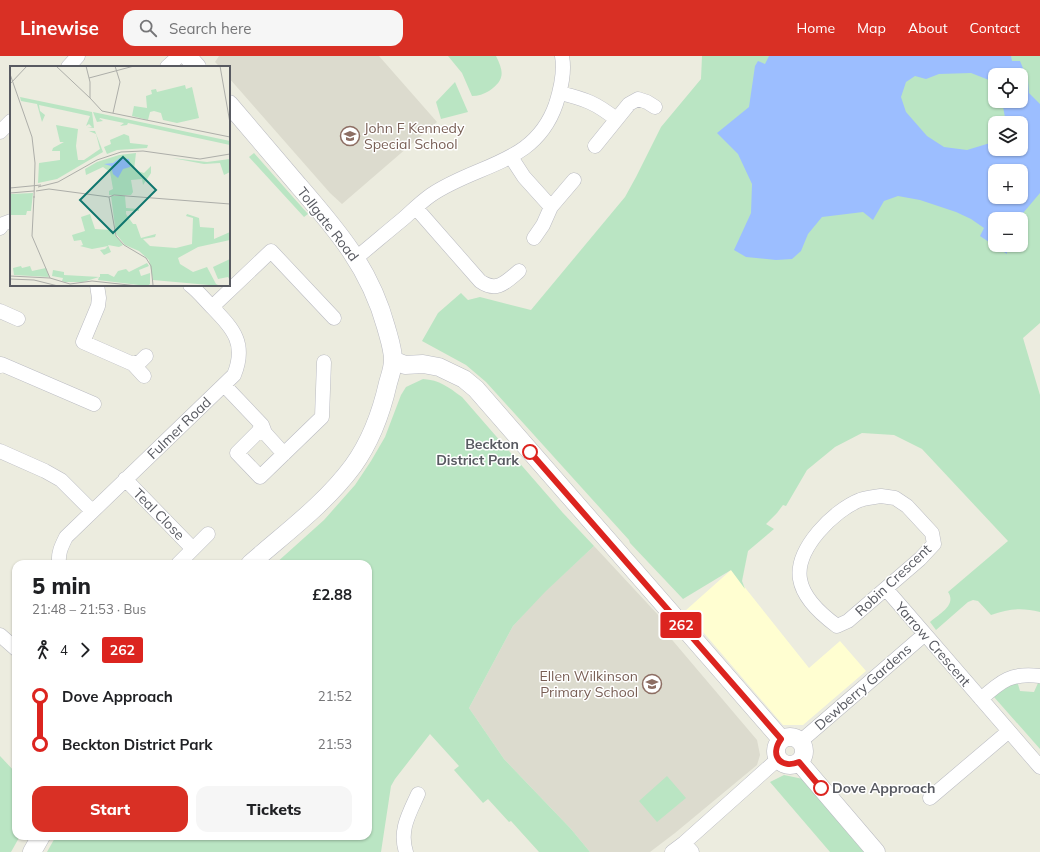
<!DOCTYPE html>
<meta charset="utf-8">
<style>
body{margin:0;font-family:Mulish,sans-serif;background:#f6f6f6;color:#202124;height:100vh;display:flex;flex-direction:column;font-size:15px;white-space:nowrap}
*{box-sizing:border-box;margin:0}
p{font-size:13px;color:#757577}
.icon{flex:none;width:22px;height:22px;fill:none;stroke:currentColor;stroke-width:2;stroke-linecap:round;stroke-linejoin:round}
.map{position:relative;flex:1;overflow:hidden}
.sheet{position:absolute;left:12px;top:504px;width:360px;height:280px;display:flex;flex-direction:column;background:#fff;border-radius:12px;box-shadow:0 1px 3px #0004}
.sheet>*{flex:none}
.badge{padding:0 8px;border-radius:3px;font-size:14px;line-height:26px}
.tools{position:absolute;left:988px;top:12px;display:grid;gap:8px}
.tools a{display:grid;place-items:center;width:40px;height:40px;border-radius:8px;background:#fff;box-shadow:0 1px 3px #0004;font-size:20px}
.map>.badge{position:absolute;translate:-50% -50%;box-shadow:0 0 0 2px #fff}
.legs{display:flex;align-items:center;gap:6px;height:44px;padding:0 20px;font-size:13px}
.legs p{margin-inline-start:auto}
.head{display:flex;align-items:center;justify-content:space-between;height:68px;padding:0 20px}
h1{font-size:22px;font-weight:800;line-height:30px}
.primary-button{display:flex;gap:8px;margin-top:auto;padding:8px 20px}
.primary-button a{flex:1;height:46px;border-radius:12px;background:#d93025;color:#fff;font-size:16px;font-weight:800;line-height:46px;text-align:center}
.primary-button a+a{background:#f6f6f6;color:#202124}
ul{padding:0 20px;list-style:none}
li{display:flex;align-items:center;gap:14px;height:48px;font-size:15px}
li i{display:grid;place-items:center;width:6px;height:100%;margin:0 5px;background:currentColor}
li i::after{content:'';width:10px;height:10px;margin:-5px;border:3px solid;border-radius:50%;background:#fff}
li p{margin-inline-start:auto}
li:first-child i{background:linear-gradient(#0000 50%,currentColor 0)}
li:last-child i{background:linear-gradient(currentColor 50%,#0000 0)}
header{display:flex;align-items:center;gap:24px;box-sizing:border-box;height:56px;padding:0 20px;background:#d93025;color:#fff}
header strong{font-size:19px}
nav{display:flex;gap:22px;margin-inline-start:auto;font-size:14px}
.search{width:280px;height:36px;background:#f6f6f6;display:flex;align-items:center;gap:10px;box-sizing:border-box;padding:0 14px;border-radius:12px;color:#757577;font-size:15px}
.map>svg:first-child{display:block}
.commercial{fill:#fffed1}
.education{fill:#dcdbce}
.green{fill:#bae5c3;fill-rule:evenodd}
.water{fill:#9cbeff;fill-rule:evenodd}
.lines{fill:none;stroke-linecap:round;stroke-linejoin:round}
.minor-casing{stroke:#babbc2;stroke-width:15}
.tertiary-casing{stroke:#babbc2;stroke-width:19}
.minor{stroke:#fff;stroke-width:14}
.tertiary{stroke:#fff;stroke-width:18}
.line-1-casing{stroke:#fff;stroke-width:9}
.line-1{stroke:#dc241f;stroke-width:6}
.stop-1-dot{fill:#fff;stroke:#dc241f;stroke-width:2}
.labels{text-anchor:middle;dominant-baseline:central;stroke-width:3;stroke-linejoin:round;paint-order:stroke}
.education-label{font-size:14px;fill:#785e54;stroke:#fff;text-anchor:start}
.street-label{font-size:14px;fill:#585a61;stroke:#fff}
.stop-label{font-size:14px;font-weight:bold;fill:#585a61;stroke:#fff;text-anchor:end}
.inset-road{fill:none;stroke:#adaea9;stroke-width:1}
.view{fill:#0f766e;fill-opacity:0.15;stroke:#0f766e;stroke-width:2}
.inset-edge{fill:none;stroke:#585a61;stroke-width:2}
</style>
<header>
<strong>Linewise</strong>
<div class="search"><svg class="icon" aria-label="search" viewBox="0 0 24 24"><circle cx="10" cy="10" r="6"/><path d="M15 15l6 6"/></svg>Search here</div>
<nav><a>Home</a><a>Map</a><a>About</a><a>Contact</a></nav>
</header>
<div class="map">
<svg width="1040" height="796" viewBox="0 0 1040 796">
<rect width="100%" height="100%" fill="#ececdf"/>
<!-- commercial -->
<path class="commercial" d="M 731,514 L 809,612 L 840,585 L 866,615 L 803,669 L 783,669 L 685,555 Z"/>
<!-- education -->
<path class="education" d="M 219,0 L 379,0 L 437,66 L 342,148 L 330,137 L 229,22 L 229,11 L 220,11 L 215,6 Z
M 594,490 L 661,562 L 662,572 L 757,684 L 760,699 L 757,709 L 675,777 L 650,796 L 590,796 L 571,773 L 504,703 L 469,652 L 513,570 L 541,539 Z"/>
<!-- green -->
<path class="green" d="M 448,0 L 496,0 C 504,16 505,24 489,35 C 484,38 478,40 472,40 L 462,17 Z
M 702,0 L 1040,0 L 1040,267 L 1023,282 L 1040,339 L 1040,556 C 1021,551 1008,553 991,559 L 978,545 L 973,544 L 968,546 L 936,574 L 930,566 C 939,558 957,549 948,536 L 1008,485 L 922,393 L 894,379 L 862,377 L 835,391 L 807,414 L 786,450 L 783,449 L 777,457 L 766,468 L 774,473 L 748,495 L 742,525 L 745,533 L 731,514 L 683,543 L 630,487 L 629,484 L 486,326 L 466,309 L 422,285 L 438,257 L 461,237 L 468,244 L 480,241 L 531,254 L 625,141 L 636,121 L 661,71 L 701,23 ZM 995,19 L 1021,19 L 1021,45 L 995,45 ZM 995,67 L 1021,67 L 1021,93 L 995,93 ZM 995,115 L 1021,115 L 1021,141 L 995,141 ZM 995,163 L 1021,163 L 1021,189 L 995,189 Z
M 455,26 L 468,56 L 441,63 L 436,46 Z
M 254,97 L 308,158 L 304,161 L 249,101 Z
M 423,323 C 440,324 448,331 462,341 L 563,457 L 594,490 L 545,536 L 513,570 L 469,652 L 504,703 L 571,773 L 590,796 L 539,796 L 511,765 L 509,766 L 488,743 L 483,747 L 454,714 L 459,710 L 430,678 L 395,723 L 391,730 L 381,796 L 47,796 L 56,780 L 368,780 L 368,508 L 275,508 L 324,464 L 355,429 L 371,405 L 385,381 L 401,339 L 406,331 Z
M 1017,625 L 1020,635 L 1034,636 L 1038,627 L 1040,628 L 1040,693 L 994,641 L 1002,633 Z
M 0,700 L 16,717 L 16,780 L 20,780 L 11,796 L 0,796 Z
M 784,719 L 803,723 L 867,796 L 830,796 L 770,726 Z
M 667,720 L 686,742 L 657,766 L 639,745 Z"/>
<!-- water -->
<path class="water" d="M 769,0 L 1011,0 L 1012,5 L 1020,5 L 1028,24 L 1029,37 L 1040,48 L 1040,137 L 1018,163 L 995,163 L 995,189 L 1007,189 L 1007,198 L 980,180 L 984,172 L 971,163 L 956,156 L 920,144 L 898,140 L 884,145 L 873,164 L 863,156 L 822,161 L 808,178 L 801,195 L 792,203 L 776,204 L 746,201 L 734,194 L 751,157 L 752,128 L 738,98 L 717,77 L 749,51 L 755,10 L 758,5 L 765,8 ZM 971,17 L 989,24 L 995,33 L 995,19 L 1021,19 L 1021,45 L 1002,45 L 1006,67 L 1021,67 L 1021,93 L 995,93 L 995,83 L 990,87 L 967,94 L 944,91 L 927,80 L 906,56 L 901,41 L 906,26 L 915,20 L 926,23 L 939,18 ZM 995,115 L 1021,115 L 1021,141 L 995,141 Z"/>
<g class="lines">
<!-- minor casing -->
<g class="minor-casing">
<path id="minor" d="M 68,11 L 78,0
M 167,11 L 179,0
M 560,37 C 585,43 596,47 616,63
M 0,76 L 11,65
M 595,90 L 629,48 L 638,43 L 647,46 L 655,51
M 511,101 L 524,121 L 551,151
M 416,152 L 480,225 C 497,237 506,226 519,215
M 0,172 L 3,168 L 11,165
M 534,182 L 543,169 L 551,151 L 574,124
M 356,202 C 372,189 387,176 403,163 C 412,155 421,146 431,139 C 478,107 535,109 556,48 C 561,32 565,16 562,0
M 97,229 L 99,242 L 98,250 L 83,286 L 133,308 L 144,320
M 212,251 L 271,195 L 334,262
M 0,255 L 18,263
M 133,308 L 141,305 L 146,300
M 0,310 L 1,308 L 94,348
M 224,329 L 262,369 L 265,377 L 284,398
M 262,369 L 258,376 L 237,397 L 260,421 L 322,361 L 324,306
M 0,395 L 45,415 L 61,424 L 92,455
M 125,423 L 193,493
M 881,440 L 895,442 L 907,450 L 932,477 L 934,488 L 920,503 L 848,565 L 837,570 C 822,559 803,542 800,523 C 795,493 834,454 860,444 C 866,442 874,441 881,440 Z
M 59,508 C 58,497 61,491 66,481 L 234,319 C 247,287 233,273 212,251 C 205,244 198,235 190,229
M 178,508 L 208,478
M 886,533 L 1040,711
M 0,579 L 16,593
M 981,643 C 1001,625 1012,616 1040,620
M 801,685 L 925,578
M 930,742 L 1009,675
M 684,787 L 692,796
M 406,796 C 399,774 409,758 418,738
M 672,796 L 684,787 L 778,703"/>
</g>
<!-- tertiary casing -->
<g class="tertiary-casing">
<path id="tertiary" d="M 187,0 L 197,11
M 229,48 C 252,75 275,102 298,129 C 337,174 370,212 386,271 C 389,282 393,293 393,304 C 393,312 390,320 388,327 C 381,358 371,385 353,410 C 324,449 285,477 250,508
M 393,304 L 405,309 L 423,308 L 439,311 L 464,323 L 476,333 L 781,683
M776 695a14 14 0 1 1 28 0a14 14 0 1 1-28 0Z
M 799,706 L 876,796
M 32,796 L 41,780"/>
</g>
<!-- minor -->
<use href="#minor" class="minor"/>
<!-- tertiary -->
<use href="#tertiary" class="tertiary"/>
</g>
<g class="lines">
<!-- line-1 casing -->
<g class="line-1-casing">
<path id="line-1" d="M 530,396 L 781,683 C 769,700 781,713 799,706 L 821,732"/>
</g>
<!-- line-1 -->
<use href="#line-1" class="line-1"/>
</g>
<!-- icons -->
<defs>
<g id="school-ring" transform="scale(1)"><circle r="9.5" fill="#fff" stroke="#8d6e63" stroke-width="1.5"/><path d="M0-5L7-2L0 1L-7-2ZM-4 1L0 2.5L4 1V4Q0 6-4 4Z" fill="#8d6e63"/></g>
</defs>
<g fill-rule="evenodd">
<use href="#school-ring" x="350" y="80"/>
<use href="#school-ring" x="652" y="628"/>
</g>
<!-- markers -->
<g class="stop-1-dot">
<circle cx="530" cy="396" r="7"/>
<circle cx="821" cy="732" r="7"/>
</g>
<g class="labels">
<!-- education labels -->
<g class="education-label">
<text x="364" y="72">John F Kennedy<tspan x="364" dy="16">Special School</tspan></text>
<text x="638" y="620" text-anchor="end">Ellen Wilkinson<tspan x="638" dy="16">Primary School</tspan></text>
</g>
<!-- street labels -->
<g class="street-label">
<text transform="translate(328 168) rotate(52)">Tollgate Road</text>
<text transform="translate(179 372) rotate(-44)">Fulmer Road</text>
<text transform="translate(159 458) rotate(45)">Teal Close</text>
<text transform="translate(893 524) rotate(-43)">Robin Crescent</text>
<text transform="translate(933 588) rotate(49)">Yarrow Crescent</text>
<text transform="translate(863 631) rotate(-41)">Dewberry Gardens</text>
</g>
<!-- stop labels -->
<g class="stop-label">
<text x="519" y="388">Beckton<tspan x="519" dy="16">District Park</tspan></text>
<text x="832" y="732" text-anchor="start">Dove Approach</text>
</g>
</g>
<!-- overview -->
<g transform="translate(10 10)">
<rect width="220" height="220" fill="#ececdf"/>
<path d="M 175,19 L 176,23 L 182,21 L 189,52 L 167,57 L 153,54 L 151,47 L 144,45 L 140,46 L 138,54 L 122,50 L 124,40 L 137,42 L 136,30 L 142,28 L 141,24 L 146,23 L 147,26 ZM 10,31 L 82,46 L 84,62 L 77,61 L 82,61 L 79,58 L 76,60 L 80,50 L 29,39 L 30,45 L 35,49 L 32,56 L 27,38 L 11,35 ZM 83,46 L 220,75 L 220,79 L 118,57 L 117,59 L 110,60 L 114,57 L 90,52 L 89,54 L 90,53 L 93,55 L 87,56 ZM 46,59 L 68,63 L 66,80 L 68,94 L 74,94 L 90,83 L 86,68 L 79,65 L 85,65 L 93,86 L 47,113 L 28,117 L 29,97 L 50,94 L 50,85 L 42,85 L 43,82 L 54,76 L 50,76 ZM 114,68 L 119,70 L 120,77 L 138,79 L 137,82 L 107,84 L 97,88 L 94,81 L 101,78 L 100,74 ZM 126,87 L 124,104 L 134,107 L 141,100 L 141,107 L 133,119 L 132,113 L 121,114 L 123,126 L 121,129 L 99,129 L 99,125 L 103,123 L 100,106 L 93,101 L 76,109 L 75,103 L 87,96 L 109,89 ZM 162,92 L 197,96 L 220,93 L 220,106 L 214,109 L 210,97 L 194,98 ZM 23,127 L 21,145 L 17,145 L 16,149 L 0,149 L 0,128 ZM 101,130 L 115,130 L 116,142 L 129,143 L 129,145 L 116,145 L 116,148 L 123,158 L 126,158 L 131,172 L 146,168 L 145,171 L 133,173 L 140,180 L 166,182 L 182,178 L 183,152 L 176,150 L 177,148 L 189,152 L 190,161 L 204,162 L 204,173 L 220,166 L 220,174 L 188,181 L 168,192 L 170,198 L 183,206 L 197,201 L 206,218 L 210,220 L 143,214 L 139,194 L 129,185 L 115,179 L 106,168 ZM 80,148 L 85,163 L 102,164 L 113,179 L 109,181 L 98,179 L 101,186 L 94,189 L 90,184 L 95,183 L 98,180 L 82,183 L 70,180 L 73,179 L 71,174 L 64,175 L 62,169 L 75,165 L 71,151 ZM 220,193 L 220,214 L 218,211 L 208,213 L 203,201 ZM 137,197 L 139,200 L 129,204 L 131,210 L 140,207 L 140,203 L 140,218 L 137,220 L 88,214 L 89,211 L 73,216 L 55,216 L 52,215 L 53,212 L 42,210 L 43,204 L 54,206 L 54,209 L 90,211 L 90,208 L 98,208 L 104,211 L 108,205 L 116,203 L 119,206 ZM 11,200 L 12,202 L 20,200 L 22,205 L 36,202 L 39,211 L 4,209 L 3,202 Z" fill="#bae5c3"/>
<path d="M 110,92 L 119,93 L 120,101 L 113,103 L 108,112 L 103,108 L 101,100 L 94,98 L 103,97 Z" fill="#9cbeff"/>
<path class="inset-road" d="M 46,0 L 80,32M 76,0 L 80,16 L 80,32 L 92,45 L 220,71M 210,0 L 220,57M 0,8 L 22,71 L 25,97 L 24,132M 79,12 L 124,0M 0,18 L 17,0M 103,47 L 110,16 L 105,0M 28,121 L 48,116 L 87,94 L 111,86 L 133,85 L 190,93 L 220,88M 0,122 L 31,119M 26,125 L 39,123 L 99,131 L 104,129 L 220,138M 0,127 L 24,125M 24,130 L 22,170 L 40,212M 99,131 L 106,170 L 114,179 L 136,192 L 141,200 L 143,219M 0,210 L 40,212M 40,212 L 60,218 L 82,215 L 128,220M 0,213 L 24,214 L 48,220"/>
<path class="view" d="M 113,91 L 146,124 L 103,167 L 70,134 Z"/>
<rect width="220" height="220" class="inset-edge"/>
</g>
</svg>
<div class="tools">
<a><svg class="icon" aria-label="locate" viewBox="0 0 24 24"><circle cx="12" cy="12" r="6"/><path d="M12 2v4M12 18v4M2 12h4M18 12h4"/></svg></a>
<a><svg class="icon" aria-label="layers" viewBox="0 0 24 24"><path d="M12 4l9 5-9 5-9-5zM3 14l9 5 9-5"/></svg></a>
<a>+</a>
<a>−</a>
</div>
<b class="badge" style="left:681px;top:569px;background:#dc241f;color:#fff">262</b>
<section class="sheet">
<div class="head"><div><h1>5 min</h1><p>21:48 – 21:53 · Bus</p></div><b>£2.88</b></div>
<div class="legs"><svg class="icon" aria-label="walk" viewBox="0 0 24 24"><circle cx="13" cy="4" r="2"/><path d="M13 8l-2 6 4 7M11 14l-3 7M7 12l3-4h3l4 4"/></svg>4<svg class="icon" aria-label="forward" viewBox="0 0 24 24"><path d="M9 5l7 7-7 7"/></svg><b class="badge" style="background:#dc241f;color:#fff">262</b></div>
<ul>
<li><i style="color:#dc241f"></i><b>Dove Approach</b><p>21:52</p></li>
<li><i style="color:#dc241f"></i><b>Beckton District Park</b><p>21:53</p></li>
</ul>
<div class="primary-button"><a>Start</a><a>Tickets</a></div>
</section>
</div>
